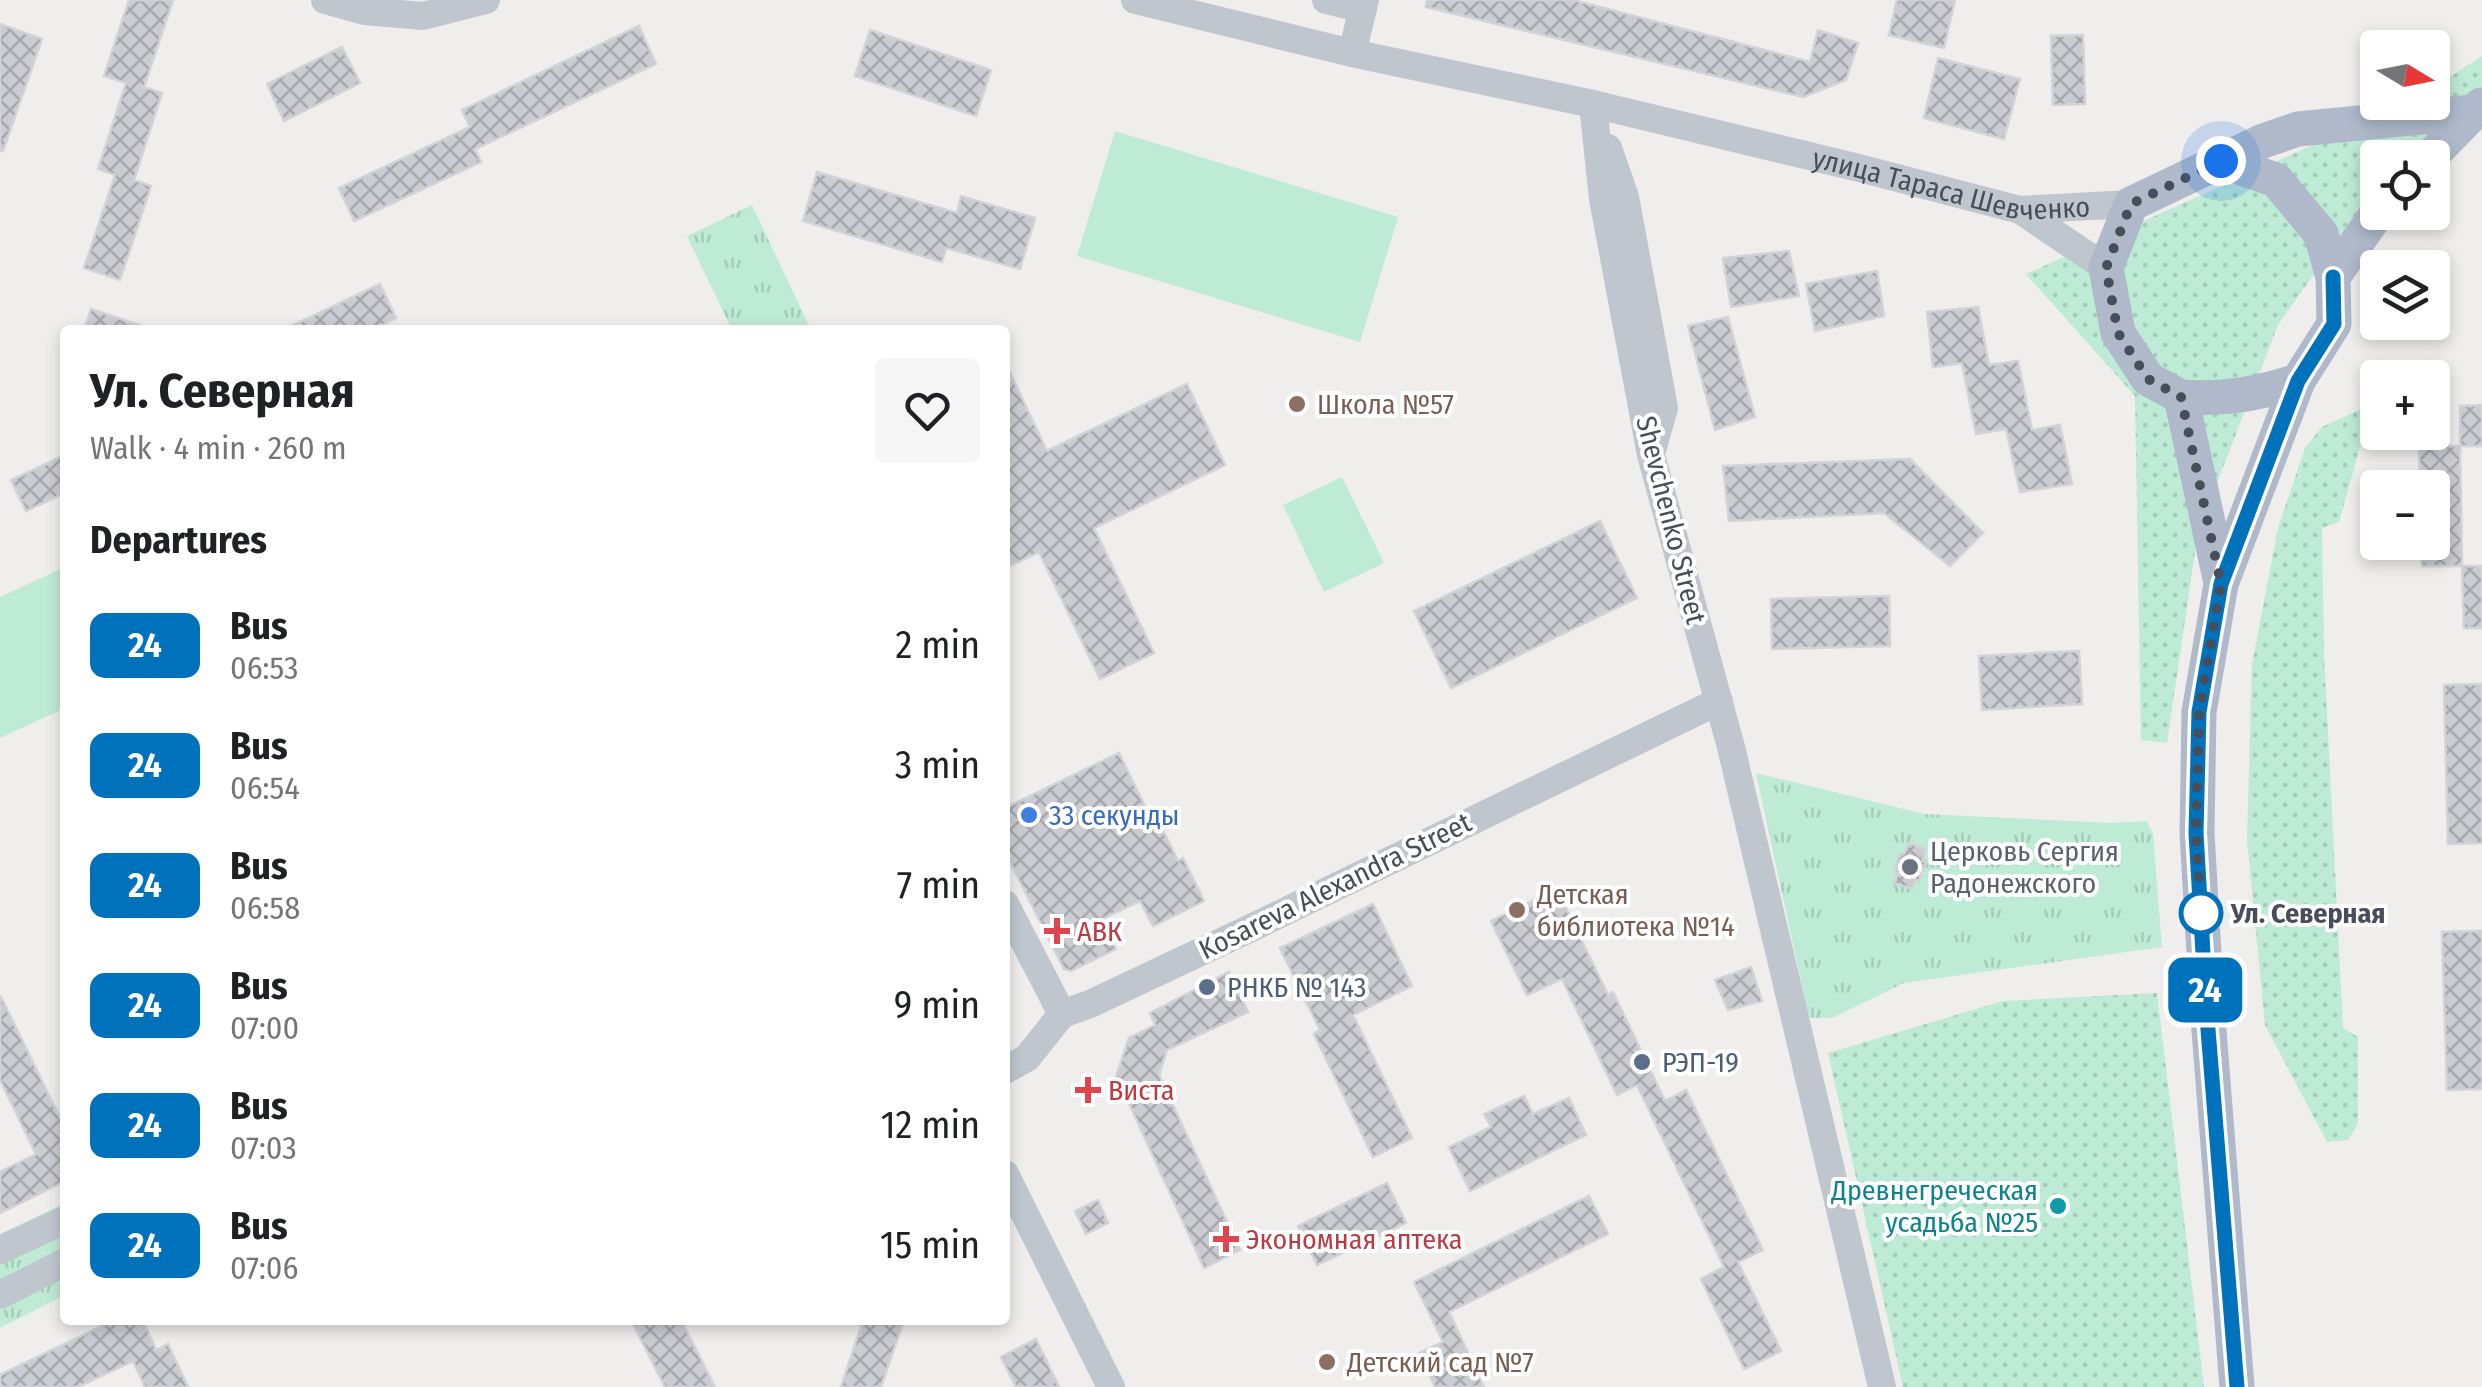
<!DOCTYPE html>
<meta charset="utf-8">
<style>
body{margin:0;font-family:"Fira Sans Condensed",sans-serif;background:#f6f6f6;color:#202124;height:100vh;display:flex;flex-direction:column;font-size:38px;white-space:nowrap}
*{box-sizing:border-box;margin:0}
p{font-size:32px;color:#757577}
.icon{flex:none;width:55px;height:55px;fill:none;stroke:currentColor;stroke-width:2;stroke-linecap:round;stroke-linejoin:round}
.map{position:relative;flex:1;overflow:hidden}
.sheet{position:absolute;left:60px;top:325px;width:950px;height:1000px;display:flex;flex-direction:column;background:#fff;border-radius:10px;box-shadow:0 5px 15px #0003}
.sheet>*{flex:none}
.badge{padding:0 20px;border-radius:15px;font-size:35px;line-height:65px}
.needle{width:65px;rotate:100deg}
.buttons{position:absolute;left:2360px;top:30px;display:grid;gap:20px}
.buttons a{display:grid;place-items:center;width:90px;height:90px;border-radius:10px;background:#fff;box-shadow:0 5px 15px #0003;font-size:50px}
.you{position:absolute;width:50px;height:50px;margin:-25px;border:8px solid #fff;border-radius:50%;background:#1a73e8;box-shadow:0 0 0 15px #1a73e833}
.map>.badge{position:absolute;translate:-50% -50%;box-shadow:0 0 0 5px #fff}
h2{padding:0 30px;font-size:38px;line-height:90px}
.round{display:grid;place-items:center;flex:none;width:105px;height:105px;border-radius:10px;background:#f6f6f6}
.summary{display:flex;align-items:center;justify-content:space-between;height:170px;padding:0 30px}
h1{font-size:48px;font-weight:700;line-height:75px}
ul{padding:0;list-style:none}
li{display:flex;align-items:center;gap:30px;height:120px;padding:0 30px}
li div{flex:1}
li b{display:block;font-size:38px}
li em{font-style:normal}
li .badge{min-width:110px;font-weight:700;text-align:center}
.map>svg:first-child{display:block}
.grass{fill:url(#grass-dots)}
.park{fill:url(#park-tufts)}
.pitch{fill:#beebd5}
.building{fill:url(#building-cross-hatch);stroke:#d1d3d8;stroke-width:2.5}
.lines{fill:none;stroke-linecap:round;stroke-linejoin:round}
.minor{stroke:#bfc6ce;stroke-width:28}
.major{stroke:#afb9ca;stroke-width:35}
.line-casing{stroke:#fff;stroke-width:22}
.line{stroke:#0072bc;stroke-width:15}
.walk{stroke:#474e59;stroke-width:10;stroke-dasharray:0 18}
.education-dot{fill:#8d6e63;stroke:#fff;stroke-width:4}
.shop-dot{fill:#3f7fe0;stroke:#fff;stroke-width:4}
.worship-dot{fill:#6b7280;stroke:#fff;stroke-width:4}
.stop-dot{fill:#fff;stroke:#0072bc;stroke-width:5}
.health-dot{fill:#e0444e;stroke:#fff;stroke-width:4}
.service-dot{fill:#5c6f8a;stroke:#fff;stroke-width:4}
.culture-dot{fill:#0f9aa8;stroke:#fff;stroke-width:4}
.labels{text-anchor:middle;dominant-baseline:central;stroke-width:8;stroke-linejoin:round;paint-order:stroke}
.street-label{font-size:28px;fill:#474e59;stroke:#fff}
.education-label{font-size:28px;fill:#785e54;stroke:#fff;text-anchor:start}
.shop-label{font-size:28px;fill:#366cbe;stroke:#fff;text-anchor:start}
.worship-label{font-size:28px;fill:#5b616d;stroke:#fff;text-anchor:start}
.stop-label{font-size:28px;font-weight:bold;fill:#474e59;stroke:#fff;text-anchor:start}
.health-label{font-size:28px;fill:#be3a42;stroke:#fff;text-anchor:start}
.service-label{font-size:28px;fill:#4e5e75;stroke:#fff;text-anchor:start}
.culture-label{font-size:28px;fill:#0d838f;stroke:#fff;text-anchor:end}
</style>
<div class="map">
<svg width="2482" height="1387" viewBox="0 0 2482 1387">
<defs>
<pattern id="grass-dots" width="8" height="8" patternUnits="userSpaceOnUse" patternTransform="scale(2.5)"><rect width="8" height="8" fill="#beebd5"/><path d="M2 2h.1M6 6h.1" fill="none" stroke="#a5cbb9" stroke-width="1.8" stroke-linecap="round"/></pattern>
<pattern id="park-tufts" width="24" height="20" patternUnits="userSpaceOnUse" patternTransform="scale(2.5)"><rect width="24" height="20" fill="#beebd5"/><path d="M3 7l-1-3M5 7V3M7 7l1-3M15 17l-1-3M17 17v-4M19 17l1-3" fill="none" stroke="#a5cbb9"/></pattern>
<pattern id="building-cross-hatch" width="8" height="8" patternUnits="userSpaceOnUse" patternTransform="scale(2.5)"><rect width="8" height="8" fill="#caccd2"/><path d="M0 0l8 8M0 8l8-8" fill="none" stroke="#a6a8ad"/></pattern>
</defs>
<rect width="100%" height="100%" fill="#f0eded"/>
<!-- grass -->
<path class="grass" d="M 2482,56 L 2482,88 L 2451,112 L 2404,157 L 2378,158 L 2377,184 L 2278,325 L 2198,532 L 2167,743 L 2141,740 L 2135,396 L 2026,274 L 2406,103 L 2432,102 L 2433,88 Z
M 2372,404 L 2339,522 L 2322,528 L 2324,655 L 2343,1028 L 2358,1037 L 2358,1124 L 2348,1140 L 2327,1142 L 2265,1025 L 2247,840 L 2252,664 L 2278,528 L 2305,448 L 2322,427 Z
M 2157,993 L 2204,1387 L 1903,1387 L 1828,1053 L 2003,1001 Z"/>
<!-- park -->
<path class="park" d="M 752,205 L 811,330 L 732,330 L 687,236 Z
M 1756,773 L 1924,814 L 2111,823 L 2147,821 L 2153,834 L 2162,947 L 1904,983 L 1832,1018 L 1809,1018 Z
M 65,1203 L 65,1295 L 0,1328 L 0,1234 Z"/>
<!-- pitch -->
<path class="pitch" d="M 1115,131 L 1398,217 L 1360,342 L 1077,256 Z
M 1342,477 L 1384,563 L 1324,592 L 1283,505 Z
M 65,567 L 65,708 L 0,738 L 0,597 Z"/>
<!-- building -->
<path class="building" d="M 129,0 L 173,0 L 144,87 L 162,93 L 134,180 L 151,186 L 120,280 L 84,268 L 115,175 L 98,169 L 126,83 L 104,76 Z
M 1427,0 L 1573,0 L 1810,62 L 1818,30 L 1858,43 L 1846,80 L 1803,97 L 1426,7 Z
M 1897,0 L 1955,0 L 1944,48 L 1889,35 Z
M 0,24 L 42,39 L 3,151 L 0,151 Z
M 639,26 L 656,64 L 475,149 L 481,162 L 354,221 L 339,188 L 470,127 L 462,110 Z
M 870,30 L 991,70 L 976,116 L 855,76 Z
M 2083,35 L 2085,104 L 2053,105 L 2051,36 Z
M 342,47 L 360,83 L 284,121 L 267,84 Z
M 1938,58 L 2020,79 L 2004,139 L 1924,118 Z
M 817,172 L 957,213 L 961,196 L 1035,218 L 1020,269 L 946,248 L 942,262 L 803,221 Z
M 1789,251 L 1799,296 L 1731,307 L 1723,258 Z
M 1877,271 L 1884,316 L 1815,331 L 1806,284 Z
M 380,284 L 396,318 L 372,330 L 283,330 Z
M 1978,307 L 1989,365 L 2018,361 L 2032,430 L 2060,425 L 2072,484 L 2020,492 L 2006,429 L 1976,434 L 1962,363 L 1933,367 L 1927,312 Z
M 91,309 L 145,327 L 144,330 L 84,330 Z
M 1728,317 L 1755,417 L 1715,430 L 1688,326 Z
M 1005,362 L 1047,451 L 1187,384 L 1225,465 L 1094,528 L 1154,653 L 1100,679 L 1039,552 L 1012,565 L 1005,549 Z
M 2482,405 L 2482,446 L 2460,446 L 2460,406 Z
M 2419,446 L 2460,446 L 2462,566 L 2422,566 L 2421,542 L 2432,542 L 2432,488 L 2420,488 Z
M 65,455 L 65,493 L 26,511 L 11,480 Z
M 1910,459 L 1983,533 L 1950,566 L 1884,513 L 1729,521 L 1723,466 Z
M 1600,521 L 1637,598 L 1451,688 L 1414,611 Z
M 2462,566 L 2482,566 L 2482,628 L 2464,628 Z
M 1889,596 L 1890,646 L 1772,649 L 1771,599 Z
M 2079,651 L 2082,704 L 1982,710 L 1979,656 Z
M 2482,684 L 2482,843 L 2448,844 L 2444,685 Z
M 1119,753 L 1154,825 L 1159,822 L 1178,861 L 1183,858 L 1204,901 L 1153,926 L 1140,901 L 1102,919 L 1116,949 L 1071,971 L 1064,969 L 1005,852 L 1005,808 Z
M 1909,843 L 1926,849 L 1922,861 L 1926,862 L 1919,881 L 1915,879 L 1912,889 L 1894,883 L 1898,873 L 1894,872 L 1900,853 L 1904,854 Z
M 1557,889 L 1608,995 L 1613,992 L 1665,1101 L 1686,1090 L 1763,1250 L 1738,1262 L 1781,1351 L 1744,1369 L 1701,1279 L 1724,1267 L 1637,1085 L 1617,1095 L 1562,979 L 1527,995 L 1491,921 Z
M 1373,904 L 1412,986 L 1353,1015 L 1412,1138 L 1373,1157 L 1314,1034 L 1320,1030 L 1280,948 Z
M 2482,931 L 2482,1089 L 2447,1090 L 2442,932 Z
M 1751,967 L 1762,1001 L 1728,1010 L 1715,980 Z
M 1229,972 L 1248,1012 L 1167,1050 L 1159,1075 L 1240,1250 L 1204,1268 L 1123,1090 L 1109,1097 L 1129,1038 L 1155,1025 L 1150,1013 Z
M 0,995 L 65,1128 L 65,1181 L 0,1213 L 0,1172 L 36,1154 L 0,1080 Z
M 1524,1096 L 1533,1114 L 1569,1098 L 1586,1135 L 1470,1191 L 1449,1147 L 1491,1127 L 1484,1114 Z
M 1387,1183 L 1406,1223 L 1317,1265 L 1298,1226 Z
M 1589,1196 L 1608,1234 L 1449,1312 L 1484,1387 L 1435,1387 L 1419,1353 L 1443,1342 L 1414,1282 Z
M 1098,1200 L 1108,1223 L 1086,1234 L 1075,1211 Z
M 114,1320 L 143,1320 L 156,1350 L 168,1344 L 188,1387 L 145,1387 L 133,1361 L 78,1387 L 0,1387 L 0,1375 Z
M 631,1320 L 681,1320 L 715,1387 L 665,1387 Z
M 863,1320 L 904,1320 L 881,1387 L 841,1387 Z
M 1036,1339 L 1059,1387 L 1016,1387 L 1001,1357 Z"/>
<g class="lines">
<!-- minor -->
<g class="minor">
<path d="M 325,0 L 365,11 L 423,16 L 486,0"/>
<path id="s1" d="M 1135,0 L 1352,53 L 1593,104 L 1859,168 L 2020,210 L 2131,204"/>
<path d="M 1326,0 L 1363,9"/>
<path d="M 1352,53 L 1365,0"/>
<path d="M 1593,104 L 1603,199 L 1651,455 L 1731,747 L 1882,1387"/>
<path d="M 1608,148 L 1625,197 L 1664,408 L 1653,447"/>
<path d="M 2020,210 L 2106,268"/>
<path d="M 1005,904 L 1062,1014 L 1090,1004 L 1249,929 L 1719,701"/>
<path d="M 1005,1070 L 1027,1058 L 1062,1014"/>
<path d="M 1005,1174 L 1111,1387"/>
<path d="M 0,1250 L 65,1220"/>
<path d="M 0,1295 L 65,1262"/>
</g>
<!-- major -->
<path class="major" d="M 2429,158 L 2481,105
M 2221,161 L 2276,180 L 2321,234 L 2333,277 L 2334,324 L 2298,381 L 2221,584 L 2199,712 L 2197,833 L 2207,1005 L 2237,1387
M 2333,277 L 2378,212
M 2181,397 C 2224,400 2257,394 2298,381
M 2221,583 L 2181,397 L 2148,379 L 2118,333 L 2106,268 L 2131,204 L 2263,141 L 2298,129 L 2473,112"/>
</g>
<g class="lines">
<!-- line casing -->
<g class="line-casing">
<path id="line" d="M 2237,1387 L 2206,1005 L 2196,833 L 2199,712 L 2221,584 L 2298,381 L 2334,324 L 2333,277"/>
</g>
<!-- line -->
<use href="#line" class="line"/>
<!-- walk -->
<path class="walk" d="M 2201,913 L 2196,833 L 2199,712 L 2221,584 L 2181,397 L 2148,379 L 2118,333 L 2106,268 L 2131,204 L 2221,161"/>
</g>
<!-- markers -->
<g class="education-dot">
<circle cx="1297" cy="404" r="10"/>
<circle cx="1517" cy="910" r="10"/>
<circle cx="1327" cy="1362" r="10"/>
</g>
<circle class="shop-dot" cx="1029" cy="815" r="10"/>
<circle class="worship-dot" cx="1910" cy="867" r="10"/>
<circle class="stop-dot" cx="2201" cy="913" r="20"/>
<g class="health-dot">
<path d="M1052 916h10v10h10v10h-10v10h-10v-10h-10v-10h10z"/>
<path d="M1083 1075h10v10h10v10h-10v10h-10v-10h-10v-10h10z"/>
<path d="M1221 1224h10v10h10v10h-10v10h-10v-10h-10v-10h10z"/>
</g>
<g class="service-dot">
<circle cx="1207" cy="987" r="10"/>
<circle cx="1642" cy="1062" r="10"/>
</g>
<circle class="culture-dot" cx="2058" cy="1206" r="10"/>
<g class="labels">
<!-- street labels -->
<g class="street-label">
<text stroke="none"><textPath href="#s1" startOffset="838">улица Тараса Шевченко</textPath></text>
<text transform="translate(1671 520) rotate(76)">Shevchenko Street</text>
<text transform="translate(1335 886) rotate(-26)">Kosareva Alexandra Street</text>
</g>
<!-- education labels -->
<g class="education-label">
<text x="1317" y="404">Школа №57</text>
<text x="1537" y="894">Детская<tspan x="1537" dy="32">библиотека №14</tspan></text>
<text x="1347" y="1362">Детский сад №7</text>
</g>
<!-- shop labels -->
<g class="shop-label">
<text x="1049" y="815">33 секунды</text>
</g>
<!-- worship labels -->
<g class="worship-label">
<text x="1930" y="851">Церковь Сергия<tspan x="1930" dy="32">Радонежского</tspan></text>
</g>
<!-- stop labels -->
<g class="stop-label">
<text x="2231" y="913">Ул. Северная</text>
</g>
<!-- health labels -->
<g class="health-label">
<text x="1077" y="931">АВК</text>
<text x="1108" y="1090">Виста</text>
<text x="1246" y="1239">Экономная аптека</text>
</g>
<!-- service labels -->
<g class="service-label">
<text x="1227" y="987">РНКБ № 143</text>
<text x="1662" y="1062">РЭП-19</text>
</g>
<!-- culture labels -->
<g class="culture-label">
<text x="2038" y="1190">Древнегреческая<tspan x="2038" dy="32">усадьба №25</tspan></text>
</g>
</g>
</svg>
<div class="buttons">
<a><svg class="needle" viewBox="-14 -14 28 28"><path d="M0-13l5 13h-10z" fill="#e53935"/><path d="M0 13l5-13h-10z" fill="#757577"/></svg></a>
<a><svg class="icon" aria-label="locate" viewBox="0 0 24 24"><circle cx="12" cy="12" r="6"/><path d="M12 2v4M12 18v4M2 12h4M18 12h4"/></svg></a>
<a><svg class="icon" aria-label="layers" viewBox="0 0 24 24"><path d="M12 4l9 5-9 5-9-5zM3 14l9 5 9-5"/></svg></a>
<a>+</a>
<a>−</a>
</div>
<div class="you" style="left:2221px;top:161px"></div>
<b class="badge" style="left:2205px;top:990px;background:#0072bc;color:#fff">24</b>
<section class="sheet">
<div class="summary"><div><h1>Ул. Северная</h1><p>Walk · 4 min · 260 m</p></div><a class="round"><svg class="icon" aria-label="heart" viewBox="0 0 24 24"><path d="M12 20l-8-8c-3-5 5-10 8-4 3-6 11-1 8 4z"/></svg></a></div>
<h2>Departures</h2>
<ul>
<li><span class="badge" style="background:#0072bc;color:#fff">24</span><div><b>Bus</b><p>06:53</p></div><em>2 min</em></li>
<li><span class="badge" style="background:#0072bc;color:#fff">24</span><div><b>Bus</b><p>06:54</p></div><em>3 min</em></li>
<li><span class="badge" style="background:#0072bc;color:#fff">24</span><div><b>Bus</b><p>06:58</p></div><em>7 min</em></li>
<li><span class="badge" style="background:#0072bc;color:#fff">24</span><div><b>Bus</b><p>07:00</p></div><em>9 min</em></li>
<li><span class="badge" style="background:#0072bc;color:#fff">24</span><div><b>Bus</b><p>07:03</p></div><em>12 min</em></li>
<li><span class="badge" style="background:#0072bc;color:#fff">24</span><div><b>Bus</b><p>07:06</p></div><em>15 min</em></li>
</ul>
</section>
</div>
